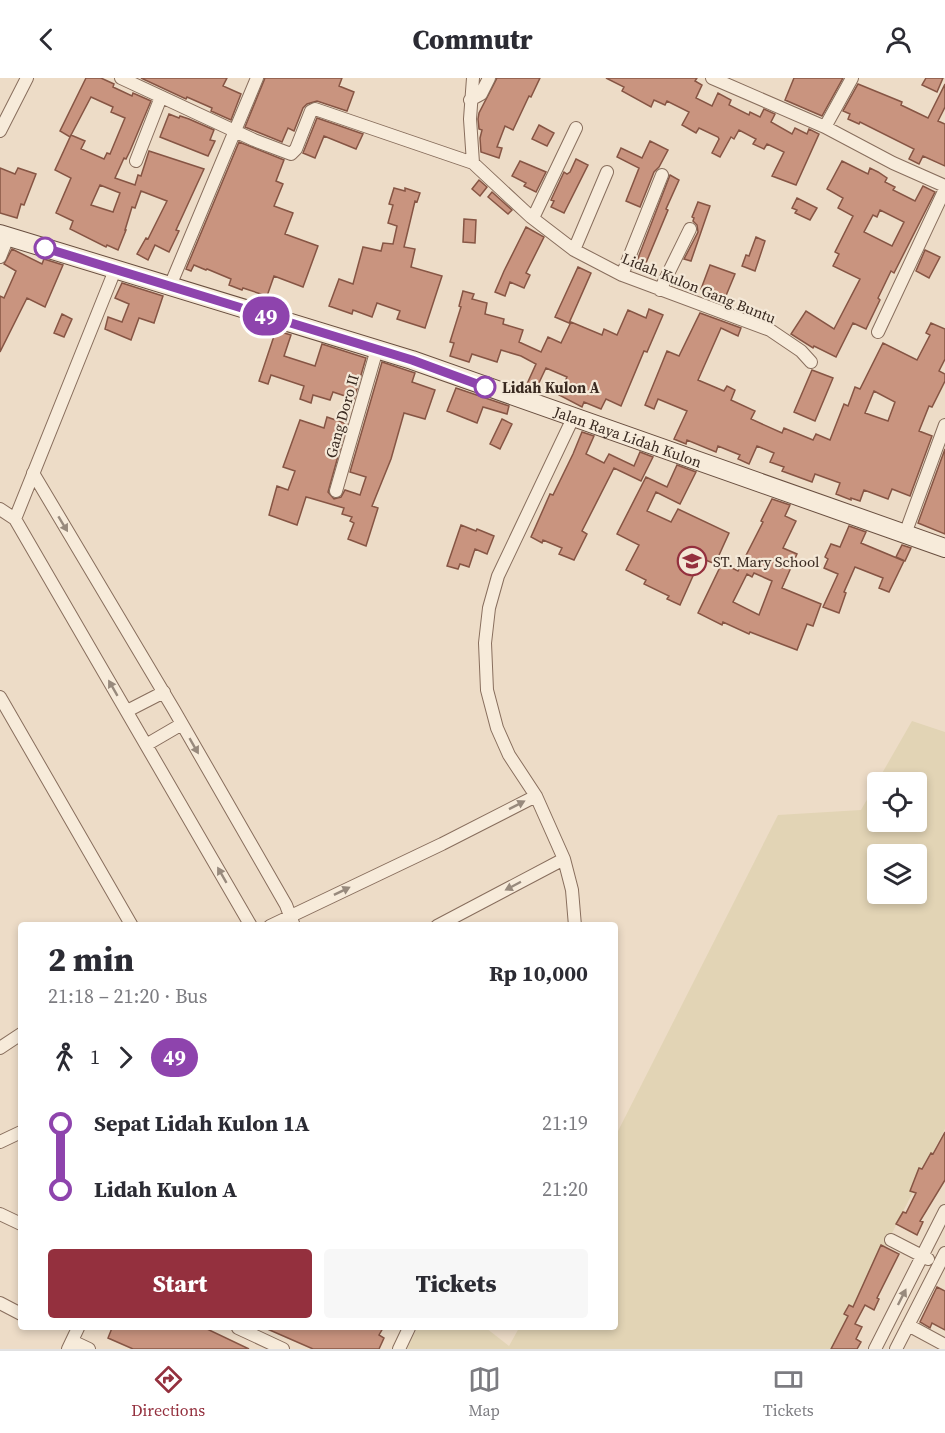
<!DOCTYPE html>
<meta charset="utf-8">
<style>
body{margin:0;font-family:"Source Serif 4",serif;background:#f7f7f7;color:#2b2b33;height:100vh;display:flex;flex-direction:column;font-size:22px;white-space:nowrap}
*{box-sizing:border-box;margin:0}
p{font-size:20px;color:#7c7c81}
.icon{flex:none;width:33px;height:33px;fill:none;stroke:currentColor;stroke-width:2;stroke-linecap:round;stroke-linejoin:round}
.map{position:relative;flex:1;overflow:hidden}
.drawer{position:absolute;left:18px;top:844px;width:600px;height:408px;display:flex;flex-direction:column;background:#fff;border-radius:6px;box-shadow:0 3px 9px #0003}
.drawer>*{flex:none}
.badge{padding:0 12px;border-radius:20px;font-size:21px;line-height:39px}
.controls{position:absolute;left:867px;top:694px;display:grid;gap:12px}
.controls a{display:grid;place-items:center;width:60px;height:60px;border-radius:6px;background:#fff;box-shadow:0 3px 9px #0003;font-size:30px}
.map>.badge{position:absolute;translate:-50% -50%;box-shadow:0 0 0 3px #fff}
.legs{display:flex;align-items:center;gap:9px;height:66px;padding:0 30px;font-size:20px}
.legs p{margin-inline-start:auto}
.head{display:flex;align-items:center;justify-content:space-between;height:102px;padding:0 30px}
h1{font-size:33px;font-weight:800;line-height:45px}
.primary-button{display:flex;gap:12px;margin-top:auto;padding:12px 30px}
.primary-button a{flex:1;height:69px;border-radius:6px;background:#94303e;color:#fff;font-size:24px;font-weight:800;line-height:69px;text-align:center}
.primary-button a+a{background:#f7f7f7;color:#2b2b33}
ul{padding:0 30px;list-style:none}
li{display:flex;align-items:center;gap:21px;height:66px;font-size:22px}
li i{display:grid;place-items:center;width:9px;height:100%;margin:0 8px;background:currentColor}
li i::after{content:'';width:15px;height:15px;margin:-8px;border:4px solid;border-radius:50%;background:#fff}
li p{margin-inline-start:auto}
li:first-child i{background:linear-gradient(#0000 50%,currentColor 0)}
li:last-child i{background:linear-gradient(currentColor 50%,#0000 0)}
header{display:flex;justify-content:space-between;align-items:center;height:78px;padding:0 30px;background:#fff;font-size:27px;font-weight:800}
.tabs{display:flex;justify-content:space-around;align-items:center;height:84px;border-top:2px solid #e1e1e2;background:#fff;font-size:16px;color:#7c7c81}
.tabs a{display:grid;justify-items:center;gap:3px}
.tabs .active{color:#94303e}
.map>svg:first-child{display:block}
.farmland{fill:#e2d4b5;fill-rule:evenodd}
.building{fill:#c9947f;stroke:#865544;stroke-width:1.5;fill-rule:evenodd}
.lines{fill:none;stroke-linecap:round;stroke-linejoin:round}
.minor-casing{stroke:#886e5d;stroke-width:14}
.secondary-casing{stroke:#694f40;stroke-width:20}
.minor{stroke:#f7ebda;stroke-width:12}
.secondary{stroke:#f7ebda;stroke-width:18}
.oneway{fill:#988a7d}
.line-1-casing{stroke:#fff;stroke-width:14}
.line-1{stroke:#8e44ad;stroke-width:9}
.stop-1-dot{fill:#fff;stroke:#8e44ad;stroke-width:3}
.labels{text-anchor:middle;dominant-baseline:central;stroke-width:4.5;stroke-linejoin:round;paint-order:stroke}
.street-label{font-size:15px;fill:#392920;stroke:#f4e8d7}
.stop-label{font-size:15px;font-weight:bold;fill:#392920;stroke:#f4e8d7;text-anchor:start}
.poi-label{font-size:15px;fill:#392920;stroke:#f4e8d7;text-anchor:start}
</style>
<header><svg class="icon" aria-label="back" viewBox="0 0 24 24"><path d="M15 5l-7 7 7 7"/></svg>Commutr<svg class="icon" aria-label="person" viewBox="0 0 24 24"><circle cx="12" cy="8" r="4"/><path d="M4 21q1-7 8-7t8 7"/></svg></header>
<div class="map">
<svg width="945" height="1271" viewBox="0 0 945 1271">
<rect width="100%" height="100%" fill="#eddcc7"/>
<!-- farmland -->
<path class="farmland" d="M 912,643 L 945,654 L 945,1051 L 833,1271 L 407,1271 L 417,1250 L 486,1250 L 509,1268 L 519,1250 L 615,1250 L 615,1059 L 778,737 L 861,732 ZM 878,705 L 916,705 L 916,744 L 878,744 ZM 878,777 L 916,777 L 916,816 L 878,816 Z"/>
<!-- building -->
<path class="building" d="M 86,0 L 101,0 L 114,6 L 113,9 L 132,18 L 133,15 L 151,23 L 130,73 L 126,81 L 124,80 L 115,100 L 135,107 L 138,97 L 141,98 L 149,73 L 204,91 L 176,152 L 179,153 L 169,174 L 155,167 L 148,182 L 137,176 L 146,160 L 148,161 L 167,123 L 141,113 L 135,130 L 132,129 L 125,152 L 126,152 L 118,172 L 107,167 L 106,169 L 70,151 L 73,143 L 56,135 L 71,100 L 55,92 L 71,57 L 85,63 L 81,71 L 104,81 L 107,75 L 110,76 L 125,40 L 111,34 L 113,29 L 91,19 L 70,59 L 60,53 ZM 100,107 L 120,115 L 113,134 L 91,127 Z
M 141,0 L 227,0 L 223,8 L 241,16 L 231,42 L 211,33 L 212,30 L 187,19 L 186,21 Z
M 265,0 L 342,0 L 339,8 L 354,14 L 347,33 L 317,23 L 307,26 L 303,30 L 294,53 L 288,50 L 282,64 L 245,49 Z
M 497,0 L 540,0 L 531,19 L 529,18 L 513,52 L 505,48 L 497,69 L 502,70 L 499,80 L 481,74 L 480,60 L 482,52 L 479,51 L 478,41 L 479,35 Z
M 606,0 L 697,0 L 695,3 L 702,7 L 696,20 L 712,28 L 718,15 L 731,22 L 729,27 L 749,37 L 750,34 L 760,39 L 764,31 L 775,36 L 771,44 L 792,56 L 795,50 L 807,56 L 809,51 L 819,56 L 796,107 L 772,98 L 784,74 L 767,66 L 764,71 L 753,66 L 756,61 L 739,52 L 734,61 L 731,59 L 720,79 L 712,75 L 719,61 L 718,59 L 699,50 L 696,55 L 682,47 L 689,34 L 667,23 L 665,27 L 654,22 L 651,29 L 622,13 L 624,9 Z
M 794,0 L 843,0 L 822,38 L 785,22 Z
M 926,0 L 943,0 L 937,14 L 922,7 Z
M 858,6 L 902,24 L 901,27 L 928,40 L 945,6 L 945,29 L 938,43 L 945,46 L 945,88 L 923,78 L 919,86 L 909,81 L 914,71 L 860,44 L 859,46 L 848,41 L 850,36 L 843,33 Z
M 169,36 L 179,40 L 180,38 L 189,41 L 214,52 L 210,62 L 215,63 L 208,78 L 160,59 Z
M 317,40 L 363,56 L 356,71 L 324,58 L 315,80 L 303,75 Z
M 539,47 L 554,55 L 547,68 L 532,61 Z
M 650,63 L 668,72 L 659,89 L 654,94 L 640,129 L 626,123 L 639,90 L 617,79 L 621,70 L 642,80 Z
M 239,64 L 284,82 L 276,103 L 283,106 L 274,128 L 293,135 L 285,156 L 318,168 L 303,209 L 274,198 L 267,218 L 243,210 L 242,212 L 229,207 L 231,201 L 207,191 L 206,192 L 194,187 L 191,193 L 186,191 Z
M 576,81 L 588,87 L 564,135 L 551,129 L 554,123 L 551,122 L 564,94 L 567,96 L 570,94 Z
M 520,83 L 546,94 L 536,114 L 524,108 L 526,105 L 512,98 Z
M 842,83 L 868,96 L 870,90 L 878,94 L 887,100 L 885,104 L 895,109 L 893,112 L 915,123 L 923,108 L 935,114 L 894,195 L 891,193 L 878,220 L 880,222 L 866,251 L 853,245 L 836,279 L 814,268 L 813,270 L 791,256 L 806,233 L 834,251 L 860,201 L 833,188 L 839,176 L 835,174 L 853,138 L 838,130 L 843,120 L 827,111 ZM 880,132 L 904,144 L 892,168 L 864,154 L 873,137 L 877,139 Z
M 0,90 L 15,96 L 18,90 L 36,96 L 24,127 L 21,126 L 17,140 L 0,135 Z
M 670,97 L 679,102 L 666,131 L 668,132 L 643,192 L 635,188 Z
M 479,102 L 487,109 L 480,118 L 472,111 Z
M 394,110 L 405,113 L 405,110 L 420,115 L 417,124 L 415,123 L 404,169 L 415,171 L 411,189 L 442,198 L 425,250 L 397,241 L 400,233 L 377,225 L 372,239 L 353,232 L 352,236 L 329,228 L 339,201 L 353,206 L 363,169 L 381,173 L 383,165 L 393,166 L 397,148 L 388,145 L 393,127 L 389,126 Z
M 492,114 L 512,132 L 508,136 L 488,119 Z
M 797,120 L 817,130 L 810,142 L 795,135 L 797,132 L 792,130 Z
M 698,124 L 710,128 L 691,183 L 684,181 L 698,154 L 697,147 L 693,143 L 694,140 L 692,139 Z
M 464,141 L 476,142 L 475,165 L 463,164 Z
M 526,149 L 544,159 L 526,195 L 530,197 L 524,210 L 510,204 L 505,218 L 495,214 L 504,193 Z
M 756,159 L 765,163 L 755,193 L 742,188 L 746,177 L 749,178 Z
M 12,171 L 42,186 L 44,181 L 63,187 L 45,229 L 27,220 L 0,274 L 0,218 L 4,220 L 16,193 L 4,186 Z
M 925,172 L 940,179 L 929,200 L 916,193 Z
M 710,187 L 735,196 L 725,220 L 701,211 Z
M 578,189 L 591,195 L 569,245 L 555,239 Z
M 122,205 L 163,218 L 154,245 L 139,240 L 131,262 L 105,251 L 108,239 L 122,244 L 129,226 L 115,220 Z
M 463,213 L 474,216 L 472,221 L 487,225 L 485,236 L 504,241 L 503,246 L 523,252 L 519,264 L 541,274 L 548,259 L 561,265 L 571,244 L 602,257 L 604,251 L 617,257 L 628,232 L 646,240 L 649,231 L 663,237 L 647,274 L 644,273 L 621,328 L 606,321 L 601,331 L 584,324 L 582,329 L 559,317 L 567,299 L 546,290 L 536,311 L 527,306 L 536,286 L 521,278 L 501,272 L 497,284 L 472,276 L 469,284 L 450,278 L 454,265 L 450,264 L 461,229 L 459,228 Z
M 700,235 L 741,250 L 738,258 L 721,250 L 698,302 L 724,313 L 727,308 L 735,312 L 731,322 L 755,333 L 751,341 L 782,355 L 784,350 L 813,362 L 816,356 L 830,362 L 844,326 L 848,328 L 855,309 L 860,311 L 883,265 L 917,282 L 930,257 L 926,255 L 931,245 L 945,251 L 945,281 L 939,293 L 945,296 L 945,303 L 932,329 L 929,328 L 919,353 L 932,358 L 910,418 L 892,411 L 888,421 L 864,412 L 860,423 L 851,420 L 851,422 L 836,416 L 840,405 L 815,396 L 812,404 L 782,393 L 784,389 L 770,384 L 774,375 L 757,368 L 749,386 L 738,381 L 740,377 L 718,368 L 716,374 L 687,362 L 686,366 L 674,361 L 687,333 L 658,321 L 654,331 L 645,327 L 667,273 L 679,278 ZM 874,313 L 895,324 L 888,343 L 865,335 Z
M 62,236 L 72,241 L 64,259 L 54,255 Z
M 268,250 L 291,257 L 284,278 L 315,288 L 322,266 L 366,280 L 354,321 L 333,314 L 330,322 L 313,317 L 311,325 L 300,321 L 304,308 L 271,297 L 268,306 L 259,303 L 274,258 L 266,256 Z
M 382,284 L 415,295 L 412,304 L 435,312 L 425,341 L 404,335 L 391,381 L 372,428 L 378,430 L 366,468 L 348,461 L 354,445 L 350,443 L 352,439 L 342,436 L 344,430 L 310,420 L 306,419 L 297,447 L 269,437 L 277,408 L 288,412 L 295,393 L 283,389 L 300,342 L 324,350 L 327,339 L 347,346 L 328,414 L 334,421 L 341,419 L 345,412 L 360,417 L 366,399 L 350,394 Z
M 812,292 L 833,300 L 815,343 L 794,334 Z
M 456,310 L 509,328 L 507,336 L 483,329 L 477,345 L 447,333 Z
M 502,341 L 512,346 L 500,371 L 490,366 Z
M 582,354 L 594,358 L 586,376 L 604,385 L 609,376 L 634,388 L 640,374 L 653,379 L 641,403 L 614,390 L 582,453 L 587,456 L 574,482 L 559,476 L 562,470 L 543,462 L 542,465 L 531,459 L 550,416 L 553,417 L 573,376 Z
M 945,371 L 945,456 L 918,445 Z
M 677,387 L 696,394 L 680,426 L 656,414 L 647,433 L 671,444 L 678,431 L 729,455 L 715,486 L 701,480 L 680,527 L 667,521 L 669,518 L 644,506 L 646,502 L 626,492 L 639,467 L 617,456 L 646,399 L 667,409 Z
M 772,421 L 790,427 L 785,438 L 796,443 L 783,470 L 797,476 L 782,510 L 821,526 L 813,548 L 807,546 L 797,572 L 750,554 L 749,556 L 723,544 L 722,547 L 698,535 L 722,485 L 738,493 L 763,444 L 761,443 ZM 754,495 L 772,503 L 759,537 L 733,524 L 747,496 L 752,499 Z
M 461,447 L 476,453 L 477,451 L 494,458 L 487,476 L 475,471 L 469,489 L 460,486 L 458,491 L 447,488 Z
M 849,448 L 866,454 L 861,465 L 904,483 L 889,514 L 879,510 L 883,500 L 855,489 L 844,514 L 846,515 L 839,535 L 823,529 L 838,496 L 824,490 L 828,481 L 825,479 L 831,466 L 840,469 Z
M 902,467 L 911,470 L 905,483 L 896,479 Z
M 945,1054 L 945,1102 L 920,1143 L 923,1144 L 917,1157 L 896,1146 L 903,1134 L 906,1135 L 916,1115 L 910,1113 L 919,1090 L 922,1091 L 931,1075 L 933,1076 Z
M 881,1167 L 899,1176 L 877,1220 L 879,1221 L 874,1232 L 865,1227 L 855,1246 L 862,1249 L 856,1261 L 861,1264 L 857,1271 L 831,1271 L 848,1238 L 844,1236 L 849,1227 L 853,1229 Z
M 937,1209 L 945,1213 L 945,1252 L 932,1245 L 930,1250 L 920,1244 Z
M 112,1250 L 205,1250 L 249,1271 L 133,1271 L 108,1260 Z
M 265,1250 L 383,1250 L 379,1257 L 384,1260 L 379,1271 L 313,1271 Z"/>
<g class="lines">
<!-- minor casing -->
<g class="minor-casing">
<path id="minor" d="M 121,0 L 254,62 L 291,76 L 296,71 L 311,33 L 315,31 L 473,85 L 531,139 L 574,172 L 622,197 L 770,252 L 801,273 L 811,284
M 473,0 L 470,41 L 473,85
M 712,0 L 825,49 L 893,85 L 945,108
M 470,22 L 481,16 L 489,0
M 825,49 L 852,0
M 0,53 L 27,0
M 136,83 L 161,19
M 533,140 L 576,50
M 574,172 L 607,94
M 0,179 L 8,159
M 622,197 L 662,97
M 170,208 L 257,0
M 660,212 L 690,151
M 878,254 L 945,111
M 573,340 L 498,498 L 489,530 L 485,565 L 487,612 L 497,650 L 509,677 L 536,718 L 564,781 L 572,812 L 575,848
M 33,395 L 174,632 L 286,827 L 294,848
M 336,413 L 377,271
M 0,431 L 15,441 L 251,848
M 15,441 L 115,192
M 905,456 L 945,347
M 0,619 L 132,848
M 127,633 L 164,614
M 146,667 L 182,646
M 270,848 L 442,766 L 536,718
M 437,848 L 564,781
M 0,970 L 21,956
M 0,1064 L 21,1054
M 0,1136 L 21,1146
M 891,1162 L 928,1181
M 0,1225 L 21,1236
M 908,1247 L 945,1267
M 238,1250 L 283,1271
M 72,1263 L 89,1271
M 68,1271 L 78,1250
M 399,1271 L 409,1250
M 875,1271 L 945,1133
M 896,1271 L 945,1175"/>
</g>
<!-- secondary casing -->
<g class="secondary-casing">
<g id="secondary">
<path id="s1" d="M 0,156 L 412,282 L 945,470"/>
</g>
</g>
<!-- minor -->
<use href="#minor" class="minor"/>
<!-- secondary -->
<use href="#secondary" class="secondary"/>
</g>
<!-- one-way arrows -->
<defs><path id="oneway-solid" d="M-6-.8H1V-3.2L6.5 0L1 3.2V.8H-6Z" transform="scale(1.5)"/></defs>
<g class="oneway">
<use href="#oneway-solid" transform="translate(63 446) rotate(59)"/>
<use href="#oneway-solid" transform="translate(113 610) rotate(-120)"/>
<use href="#oneway-solid" transform="translate(194 668) rotate(60)"/>
<use href="#oneway-solid" transform="translate(517 727) rotate(-27)"/>
<use href="#oneway-solid" transform="translate(222 797) rotate(-120)"/>
<use href="#oneway-solid" transform="translate(513 808) rotate(152)"/>
<use href="#oneway-solid" transform="translate(342 813) rotate(-26)"/>
<use href="#oneway-solid" transform="translate(902 1219) rotate(-63)"/>
</g>
<g class="lines">
<!-- line-1 casing -->
<g class="line-1-casing">
<path id="line-1" d="M 45,170 L 412,282 L 485,309"/>
</g>
<!-- line-1 -->
<use href="#line-1" class="line-1"/>
</g>
<!-- icons -->
<defs>
<g id="school-ring" transform="scale(1.5)"><circle r="9.5" fill="#f4e8d7" stroke="#94303e" stroke-width="1.5"/><path d="M0-5L7-2L0 1L-7-2ZM-4 1L0 2.5L4 1V4Q0 6-4 4Z" fill="#94303e"/></g>
</defs>
<g fill-rule="evenodd">
<use href="#school-ring" x="692" y="483"/>
</g>
<!-- markers -->
<g class="stop-1-dot">
<circle cx="45" cy="170" r="10"/>
<circle cx="485" cy="309" r="10"/>
</g>
<g class="labels">
<!-- street labels -->
<g class="street-label">
<text transform="translate(699 210) rotate(22)">Lidah Kulon Gang Buntu</text>
<text transform="translate(342 338) rotate(-74)">Gang Doro II</text>
<text stroke="none"><textPath href="#s1" startOffset="660">Jalan Raya Lidah Kulon</textPath></text>
</g>
<!-- stop labels -->
<g class="stop-label">
<text x="502" y="309">Lidah Kulon A</text>
</g>
<!-- poi labels -->
<g class="poi-label">
<text x="713" y="483">ST. Mary School</text>
</g>
</g>
</svg>
<div class="controls">
<a><svg class="icon" aria-label="locate" viewBox="0 0 24 24"><circle cx="12" cy="12" r="6"/><path d="M12 2v4M12 18v4M2 12h4M18 12h4"/></svg></a>
<a><svg class="icon" aria-label="layers" viewBox="0 0 24 24"><path d="M12 4l9 5-9 5-9-5zM3 14l9 5 9-5"/></svg></a>
</div>
<b class="badge" style="left:266px;top:238px;background:#8e44ad;color:#fff">49</b>
<section class="drawer">
<div class="head"><div><h1>2 min</h1><p>21:18 – 21:20 · Bus</p></div><b>Rp 10,000</b></div>
<div class="legs"><svg class="icon" aria-label="walk" viewBox="0 0 24 24"><circle cx="13" cy="4" r="2"/><path d="M13 8l-2 6 4 7M11 14l-3 7M7 12l3-4h3l4 4"/></svg>1<svg class="icon" aria-label="forward" viewBox="0 0 24 24"><path d="M9 5l7 7-7 7"/></svg><b class="badge" style="background:#8e44ad;color:#fff">49</b></div>
<ul>
<li><i style="color:#8e44ad"></i><b>Sepat Lidah Kulon 1A</b><p>21:19</p></li>
<li><i style="color:#8e44ad"></i><b>Lidah Kulon A</b><p>21:20</p></li>
</ul>
<div class="primary-button"><a>Start</a><a>Tickets</a></div>
</section>
</div>
<nav class="tabs">
<a class="active"><svg class="icon" aria-label="directions" viewBox="0 0 24 24"><path d="M12 3l9 9-9 9-9-9zM9 14v-3h6M13 9l2 2-2 2"/></svg>Directions</a>
<a><svg class="icon" aria-label="map" viewBox="0 0 24 24"><path d="M3 6l6-2 6 2 6-2v14l-6 2-6-2-6 2zM9 4v14M15 6v14"/></svg>Map</a>
<a><svg class="icon" aria-label="tickets" viewBox="0 0 24 24"><path d="M3 7h18v10H3zM15 7v10"/></svg>Tickets</a>
</nav>
